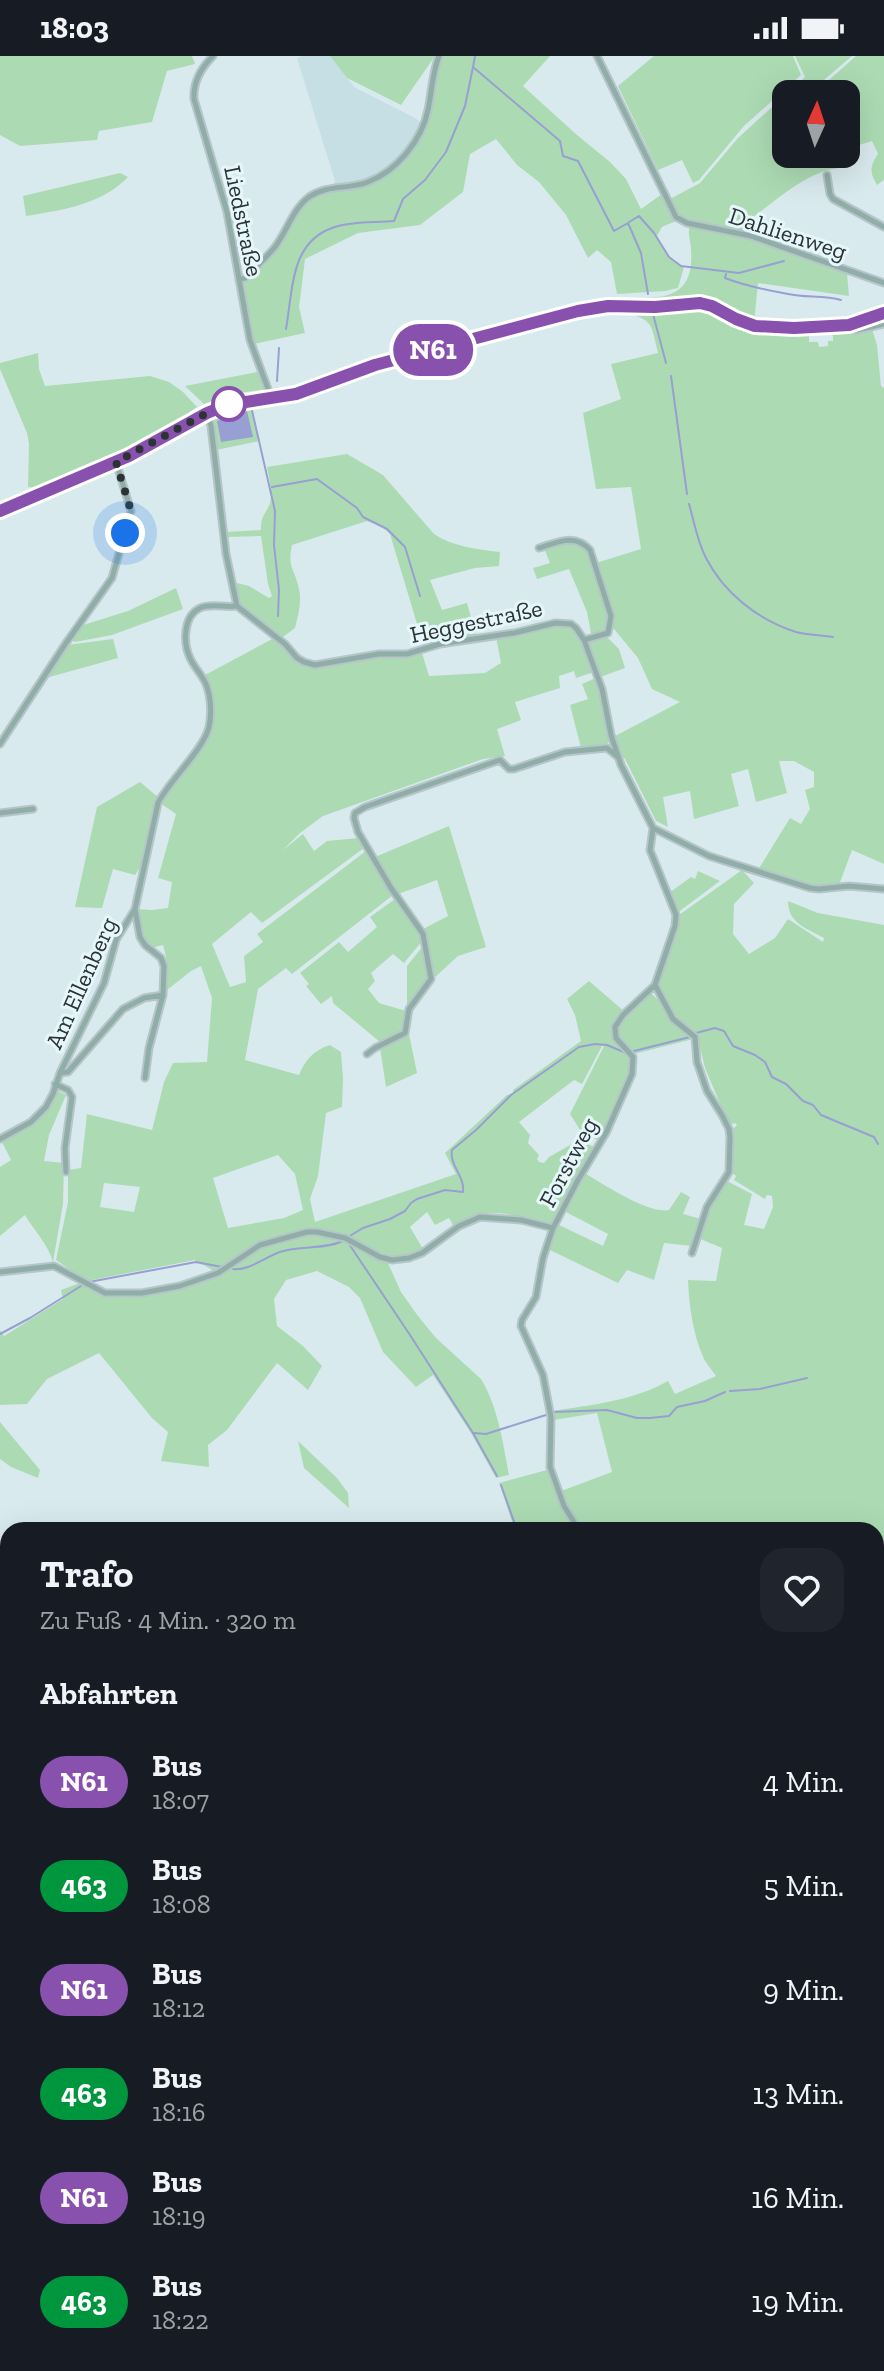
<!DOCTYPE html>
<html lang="de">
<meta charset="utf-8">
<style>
body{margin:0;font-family:"Zilla Slab",serif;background:#20242c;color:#f1f3f6;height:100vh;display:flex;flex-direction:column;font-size:30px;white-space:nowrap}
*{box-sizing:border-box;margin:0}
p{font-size:26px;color:#9ea1a6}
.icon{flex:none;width:44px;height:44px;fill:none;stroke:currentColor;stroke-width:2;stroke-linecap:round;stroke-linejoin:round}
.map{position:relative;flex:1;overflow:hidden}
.sheet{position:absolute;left:0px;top:1466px;width:884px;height:850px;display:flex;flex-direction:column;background:#171b24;border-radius:24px 24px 0 0;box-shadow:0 8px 32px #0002}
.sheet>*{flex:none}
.badge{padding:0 16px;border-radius:26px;font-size:28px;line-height:52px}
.needle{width:52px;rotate:3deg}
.tools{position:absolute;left:772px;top:24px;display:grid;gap:16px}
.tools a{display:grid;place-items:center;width:88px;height:88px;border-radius:16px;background:#171b24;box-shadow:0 8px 32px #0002;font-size:40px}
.you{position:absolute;width:40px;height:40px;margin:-20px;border:6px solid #fff;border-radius:50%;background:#1a73e8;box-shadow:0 0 0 12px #1a73e833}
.map>.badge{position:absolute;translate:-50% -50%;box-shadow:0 0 0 4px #fff}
h2{padding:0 40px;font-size:30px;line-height:72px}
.round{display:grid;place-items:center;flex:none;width:84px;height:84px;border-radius:24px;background:#20242c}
.headline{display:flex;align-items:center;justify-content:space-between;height:136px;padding:0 40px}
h1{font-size:38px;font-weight:700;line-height:60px}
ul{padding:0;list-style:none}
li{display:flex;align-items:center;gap:24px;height:104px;padding:0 40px}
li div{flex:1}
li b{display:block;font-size:30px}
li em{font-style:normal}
li .badge{min-width:88px;font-weight:700;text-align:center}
.status{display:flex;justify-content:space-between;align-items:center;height:56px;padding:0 40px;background:#171b24;direction:ltr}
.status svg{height:22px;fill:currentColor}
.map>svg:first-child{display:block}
.built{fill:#c6dfe5}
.green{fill:#acdbb3;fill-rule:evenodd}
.water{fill:#989fd2}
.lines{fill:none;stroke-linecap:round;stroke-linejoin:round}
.stream{stroke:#989fd2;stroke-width:2}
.street-casing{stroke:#b6c5c9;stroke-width:9}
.secondary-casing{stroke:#b6c5c9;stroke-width:11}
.street{stroke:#90aea7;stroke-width:5}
.secondary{stroke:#659289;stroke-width:7}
.line-casing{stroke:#fff;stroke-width:18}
.line{stroke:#8951ae;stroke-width:12}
.walk{stroke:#2c3334;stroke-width:8;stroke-dasharray:0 14.4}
.stop-dot{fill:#fff;stroke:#8951ae;stroke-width:4}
.labels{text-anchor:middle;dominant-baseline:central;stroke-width:6;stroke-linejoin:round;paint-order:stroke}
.street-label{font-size:24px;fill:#2c3334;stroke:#e6f7fb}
</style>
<div class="status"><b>18:03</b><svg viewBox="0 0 49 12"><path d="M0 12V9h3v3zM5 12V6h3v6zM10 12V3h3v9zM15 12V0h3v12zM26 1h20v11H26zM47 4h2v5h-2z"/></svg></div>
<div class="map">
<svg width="884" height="2315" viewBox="0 0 884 2315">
<rect width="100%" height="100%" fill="#d9eaee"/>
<!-- built -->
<path class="built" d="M 302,0 L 330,0 L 354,31 L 415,62 L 423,68 L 406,97 L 382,116 L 367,124 L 352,128 L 333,130 L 335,125 L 297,2 Z"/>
<!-- green -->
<path class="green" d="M 0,0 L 192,0 L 195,8 L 167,15 L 152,66 L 99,75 L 97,84 L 20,90 L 0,79 Z
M 330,0 L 435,0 L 401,49 L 347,22 Z
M 443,0 L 550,0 L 523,30 L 577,79 L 610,106 L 626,123 L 641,153 L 662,138 L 676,165 L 662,171 L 657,180 C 664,192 670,207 684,211 L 678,232 L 665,235 L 617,238 L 611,206 L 597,194 L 588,202 L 566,159 L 539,126 L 517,109 L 496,83 L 470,98 L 463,136 L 420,169 L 358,177 L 305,203 L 299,251 L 305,277 L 254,288 L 244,226 L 278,192 L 298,155 L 310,143 L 329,134 L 384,119 L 419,82 L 435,32 L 436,19 Z
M 654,0 L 793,0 L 801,19 L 744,70 L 699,124 L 693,127 L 682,104 L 658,114 L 618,30 Z
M 795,0 L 852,0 L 825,23 L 821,31 L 856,0 L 884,0 L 884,124 L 877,129 C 869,116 870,110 878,98 L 872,85 L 846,93 L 846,38 L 786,38 L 786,98 L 844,98 L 846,108 C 834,115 832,112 822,116 C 799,124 772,147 752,162 L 751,178 L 682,161 L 677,158 L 670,143 L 700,127 L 738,82 L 805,21 Z
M 120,117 L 128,121 C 101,149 62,154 26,160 L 23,140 Z
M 690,169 L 748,180 L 847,217 L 849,240 L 758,227 L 754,267 L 703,244 L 647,248 L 617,246 L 617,242 C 656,242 695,248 691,194 C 691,184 687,179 690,169 Z
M 691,251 C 711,251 726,264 745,271 C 765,278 788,277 809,278 L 809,286 L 818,286 L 819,291 L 828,290 L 828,285 L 833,285 L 833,279 L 872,273 L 877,289 L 881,330 L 884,332 L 884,808 L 852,794 L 839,829 L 816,831 L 758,814 L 790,762 L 801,768 L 810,753 L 805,734 L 814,731 L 814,716 L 794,705 L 779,705 L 787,737 L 756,746 L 748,713 L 731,718 L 739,750 L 694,763 L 690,735 L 663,741 L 668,771 L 656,765 L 625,703 L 621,700 L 615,680 L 680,646 L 652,633 L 638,602 L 614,573 L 597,578 L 591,577 L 587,556 L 569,513 L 537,523 L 533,512 L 550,507 L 544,492 C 572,483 579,482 596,507 L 641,493 L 631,431 L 596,433 L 583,357 L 621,343 L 611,308 L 658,297 C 650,263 653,266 621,254 L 657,255 Z
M 38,297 L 39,313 L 45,330 L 150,320 L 169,326 L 183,336 L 197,351 L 188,357 L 186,364 L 139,391 L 38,434 L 36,432 L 28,431 L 29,388 L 27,377 L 0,313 L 0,307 Z
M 257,316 L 266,333 L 228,339 L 204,348 L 185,330 Z
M 250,348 L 260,385 L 216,394 L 214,361 Z
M 347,398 L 383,419 L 434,478 C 454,491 476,493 500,496 L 499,510 L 475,512 L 430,524 L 442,554 L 467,547 L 476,579 L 445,584 L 424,591 L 390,478 L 381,470 L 367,465 L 292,489 C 287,513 295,512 299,533 C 302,546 298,560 295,572 L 283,581 L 239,548 L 233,526 L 249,530 L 269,542 L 272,540 L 268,528 L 261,480 L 226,481 L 226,476 L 261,474 C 260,461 266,458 270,447 C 273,437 269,422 267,411 Z
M 176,532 L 183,553 L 112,579 L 75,586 L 72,584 L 71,582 L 80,570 L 128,555 Z
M 557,568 C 584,573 585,593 594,616 L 576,622 L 574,615 L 559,620 L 560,632 L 515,646 L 521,664 L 497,673 L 505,700 L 483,703 L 323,760 L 300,777 L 283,794 L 303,778 L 314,795 L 327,785 L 359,782 L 364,792 L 262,867 L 251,856 L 212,888 L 230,931 L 246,926 L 244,900 L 263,886 L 257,878 L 366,795 L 393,839 L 292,918 L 286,912 L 258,933 L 245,1004 L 299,1019 C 305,1004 314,994 330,989 L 341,996 L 343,1022 L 342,1051 L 326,1057 L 318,1120 L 310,1143 L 315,1166 L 456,1118 L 445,1097 L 507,1039 L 513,1037 L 513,1034 L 581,985 L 575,959 L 567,943 L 589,925 L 625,956 L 614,970 L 612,977 C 619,991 633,996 631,1014 L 600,1085 L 582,1077 L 570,1058 L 604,990 L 602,990 L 582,1028 L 574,1024 L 519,1066 L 530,1079 L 528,1087 L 539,1099 L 537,1103 L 539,1106 L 544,1107 L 549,1101 L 579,1084 L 596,1092 L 576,1123 L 552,1169 C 531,1162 498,1153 476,1159 C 468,1161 461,1166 454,1171 L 449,1162 L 435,1169 L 427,1156 L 410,1171 L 423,1193 L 408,1199 L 392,1200 L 378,1196 L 345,1179 L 312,1173 L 312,1179 L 350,1186 L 388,1207 L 401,1236 L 418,1260 L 436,1282 L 481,1323 C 498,1351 503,1387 509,1419 L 496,1422 L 471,1377 L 433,1319 L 416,1331 L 383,1296 L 360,1242 L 349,1231 L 317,1215 L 286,1224 L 274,1243 L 277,1270 L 303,1290 L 322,1310 L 308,1334 L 277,1307 L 227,1374 L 208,1389 L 209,1411 L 161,1405 L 168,1376 L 152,1362 L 99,1297 L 47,1323 L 27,1348 L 0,1349 L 0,1274 L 4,1280 L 63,1243 L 61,1234 L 80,1227 C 87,1231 95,1237 103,1239 C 139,1248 181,1227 215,1216 L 204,1209 L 196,1207 L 195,1204 L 87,1225 L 56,1204 L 68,1146 L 68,1114 L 81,1112 L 87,1058 L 152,1074 L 164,1026 L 173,1007 L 207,1006 L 212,942 L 201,910 L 191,915 L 167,934 L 166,900 L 163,889 L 151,892 C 140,881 140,868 138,853 L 152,854 L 168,852 L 172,826 L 158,822 L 176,758 L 160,747 C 184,706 235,672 205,619 L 274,582 C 285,591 295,608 308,611 C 327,616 352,603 371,600 C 388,598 405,602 422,597 L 429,620 L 485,617 L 501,607 L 496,581 L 526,577 ZM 278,1099 L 295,1118 L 303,1154 L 284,1162 L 228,1172 L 213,1122 ZM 104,1127 L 140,1131 L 134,1156 L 100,1151 Z
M 605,579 L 619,593 L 625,612 L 603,620 L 600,620 L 589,586 L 589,584 Z
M 113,583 L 118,602 L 46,622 L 67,589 Z
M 596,622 L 610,684 L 606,690 L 581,692 L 570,649 L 588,643 L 582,628 Z
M 140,726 L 158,741 L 143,807 L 135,819 L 113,813 L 102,852 L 75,851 L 97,751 Z
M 449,770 L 486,891 L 458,900 L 433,923 L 426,877 L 423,873 L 448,860 L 437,824 L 398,838 L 375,801 Z
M 742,814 L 754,827 L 734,848 L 733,878 L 749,898 L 775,882 L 788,863 L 823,886 L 824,882 C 806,872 788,867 788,845 L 818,857 L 884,869 L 884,2118 L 876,2117 L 876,1474 L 581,1474 L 572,1461 L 561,1435 L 612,1416 L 597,1357 L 554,1364 L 552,1355 C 591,1349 633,1345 668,1325 L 675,1338 L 716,1320 C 712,1314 707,1309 704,1303 C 693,1279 689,1250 688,1224 L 716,1225 L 722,1192 L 698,1182 L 708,1152 L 727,1125 L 752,1138 L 744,1169 L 764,1173 L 773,1151 L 772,1140 L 767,1139 L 765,1143 L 734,1124 L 736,1120 L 732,1117 L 733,1073 L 737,1069 L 735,1067 L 729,1069 L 705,1012 L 697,979 C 680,966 660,948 659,925 C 664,902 679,883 679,859 Z
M 698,815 L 720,825 L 677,857 L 669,837 L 691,821 L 695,823 Z
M 395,843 L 398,843 L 421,878 L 423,884 L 404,907 L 393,898 L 371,917 L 375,925 L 368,933 L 379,947 L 406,955 L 404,971 L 401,978 L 380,986 L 333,947 L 332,940 L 321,948 L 306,930 L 309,928 L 300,917 L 339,886 L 348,896 L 377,871 L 370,861 Z
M 423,890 L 427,924 L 407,953 L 407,910 Z
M 651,937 L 657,943 L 659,941 L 676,969 L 693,983 L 634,998 L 619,982 L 616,972 Z
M 408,973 L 417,1017 L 386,1031 L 380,992 L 404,981 Z
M 56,1034 L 66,1039 L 49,1079 L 44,1105 L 64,1107 L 63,1148 L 53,1206 C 48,1188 35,1176 25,1159 L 0,1180 L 0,1111 L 11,1104 L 1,1084 L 33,1068 Z
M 584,1117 C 604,1128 647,1158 669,1154 L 681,1136 L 690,1141 L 683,1158 L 701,1163 L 692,1190 L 664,1187 L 654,1224 L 627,1214 L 618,1227 L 548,1193 L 557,1168 L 603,1190 L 608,1178 L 564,1155 Z
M 0,1366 L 40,1414 L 38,1422 L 11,1411 L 0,1403 Z
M 298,1385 L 337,1422 L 348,1437 L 349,1452 L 304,1412 Z
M 547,1414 L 570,1466 L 570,1474 L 515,1474 L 499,1427 Z
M 876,2123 L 884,2124 L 884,2315 L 723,2315 L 718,2308 L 876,2308 Z
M 0,2204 L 8,2206 L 8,2308 L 408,2308 L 408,2315 L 0,2315 Z
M 432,2308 L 650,2308 L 656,2315 L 470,2315 Z"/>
<!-- water -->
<path class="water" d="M 247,355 L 253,381 L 221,386 L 217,365 Z"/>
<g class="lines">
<!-- stream -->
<path class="stream" d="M 475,0 L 473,11 L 560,85 L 563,100 L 578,105 L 614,175 L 628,167 L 641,197 L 648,238
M 629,166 L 639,160 L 654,177 L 669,201 L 681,210 L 739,217 L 784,205
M 726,218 L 725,222 C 745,230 766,234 788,238 C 805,242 824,239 841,244
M 653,258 L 666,307
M 286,273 C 293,234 290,187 332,172 C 351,165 375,167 394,165 L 403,143 L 425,124 L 446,96 L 465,50 L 473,11
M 671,320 L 687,438
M 277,325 L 279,292
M 251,350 L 275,455 L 274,489 L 279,534 L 278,560
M 272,431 L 317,423 L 357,452 L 363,461 L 387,473 L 405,491 L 420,540
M 689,448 C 694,465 697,485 706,502 C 724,537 758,564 796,576 C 807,579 821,579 833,581
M 696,977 L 715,972 L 724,975 L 733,990 L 755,999 L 765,1006 L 772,1021 L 786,1028 L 803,1045 L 813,1049 L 821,1059 L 874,1081 L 878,1088
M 634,995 L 690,981
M 348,1181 L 363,1172 L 390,1163 L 405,1155 L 411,1147 L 417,1143 L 445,1134 L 463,1136 C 465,1120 449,1109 452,1094 L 476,1074 L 511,1039 L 579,991 L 595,988 L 607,989 L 626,997
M 347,1185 L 410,1279 L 473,1377 L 497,1420
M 233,1213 C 249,1215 265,1201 280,1196 C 301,1189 323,1194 343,1185
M 89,1226 L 196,1206 L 222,1211
M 0,1278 L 30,1262 L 81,1230
M 730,1335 L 760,1333 L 807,1322
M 553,1356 L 607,1354 L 637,1362 L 650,1362 L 669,1360 L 677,1351 L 705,1345 L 725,1336
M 474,1377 L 486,1378 L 546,1359
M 501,1429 L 517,1474
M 0,1835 L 8,1841
M 876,2160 L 882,2157 L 884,2151
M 876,2305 L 884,2303
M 859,2308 L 862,2315"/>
<!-- street casing -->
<g class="street-casing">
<path id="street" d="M 213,0 C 201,12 193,26 194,43 L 227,156 L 250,284 L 271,341
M 597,0 L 676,161 L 687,167 L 751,180 L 884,227
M 827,119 L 830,138 L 833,143 L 884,171
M 239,224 L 245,222 C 255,212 266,202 275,191 C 287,175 293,153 309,141 C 328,128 348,134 368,126 C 397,115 422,84 428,54 C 432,35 432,18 439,0
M 849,269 L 852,274 L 857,274 L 884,268
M 207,357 L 211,370 L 226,498 L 237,550 L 285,588 L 297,602 L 304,606 L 315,609 L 379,598 L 407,598 L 440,588 L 514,577 L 555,567 L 571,568 L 576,572 L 584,584 L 602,633 L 611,679 L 621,709 L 653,772 L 709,800 L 810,832 L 819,833 L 849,830 L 884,833
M 539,492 C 558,486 575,477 590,494 L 611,560 L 608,577 L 584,584
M 0,688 L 66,587 L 112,522 L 131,455 L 116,406
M 0,757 L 33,753
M 135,853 L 140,881 L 145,889 L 161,902 L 164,910 L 163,939 L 149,992 L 145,1022
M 655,929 L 673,963 L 695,981 L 697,1006 L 707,1035 L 722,1059 L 729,1073 L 730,1081 L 729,1116 L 707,1151 L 692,1197
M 367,998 L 375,992 L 405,977 L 409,953 L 431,923 L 423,878 L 391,832 L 358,776 L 354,762 L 355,757 L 365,751 L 500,704 L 509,713 L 514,713 L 565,696 L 607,692 L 618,701
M 60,1017 L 68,1016 L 123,953 L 144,942 L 163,939
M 55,1028 L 68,1034 L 72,1041 L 65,1092 L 66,1116
M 0,1083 L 31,1066 L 46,1051 L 53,1038 L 60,1017 L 104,927 L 116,884 L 135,853 L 158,747 C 170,724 204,693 209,671 C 212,658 211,641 206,628 C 202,619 194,611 190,602 C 183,587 183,560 200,552 C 211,547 225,552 237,550
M 0,1216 L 54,1210 L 105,1237 L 142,1237 L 180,1230 L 218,1217 L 260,1189 L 307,1176 L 317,1176 L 345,1182 L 380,1201 L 392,1204 L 409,1202 L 422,1197 L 459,1170 L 480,1161 L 521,1164 L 553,1172
M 579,1474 L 564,1450 L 550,1411 L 551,1361 L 543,1319 L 521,1270 L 522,1264 L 536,1241 L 543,1202 L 553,1172 L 578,1124 L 606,1077 L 632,1018 L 633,1001 L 616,982 L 615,971 L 623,959 L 655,929 L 675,870 L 676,859 L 673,851 L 650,794 L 653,772
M 0,1831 L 8,1837
M 0,2203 L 8,2205
M 715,2308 L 721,2315"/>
</g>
<!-- secondary casing -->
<g class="secondary-casing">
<path id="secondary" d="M 0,455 L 129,400 L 207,357 L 227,349 L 296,338 L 375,309 L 578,255 L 608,250 L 655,251 L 700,247 L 712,250 L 752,269 L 794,272 L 849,269 L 884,257
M 0,1755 L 8,1757
M 876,2120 L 884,2121"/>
</g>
<!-- street -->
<use href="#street" class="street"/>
<!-- secondary -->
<use href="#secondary" class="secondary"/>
</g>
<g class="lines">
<!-- line casing -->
<g class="line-casing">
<path id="line" d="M 0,455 L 129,400 L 207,357 L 227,349 L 296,338 L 375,309 L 578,255 L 608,250 L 655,251 L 700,247 L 712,250 L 736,263 L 755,270 L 794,272 L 849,269 L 884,257"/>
</g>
<!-- line -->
<use href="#line" class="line"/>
<!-- walk -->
<path class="walk" d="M 125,477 L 131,455 L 116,406 L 207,357 L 229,348"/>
</g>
<!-- markers -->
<circle class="stop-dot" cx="229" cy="348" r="16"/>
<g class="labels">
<!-- street labels -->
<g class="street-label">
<text transform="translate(244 165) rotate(78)">Liedstraße</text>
<text transform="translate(788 177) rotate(18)">Dahlienweg</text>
<text transform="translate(476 565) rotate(-12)">Heggestraße</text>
<text transform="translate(81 927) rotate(-66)">Am Ellenberg</text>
<text transform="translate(568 1106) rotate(-62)">Forstweg</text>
</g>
</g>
</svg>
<div class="tools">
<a><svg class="needle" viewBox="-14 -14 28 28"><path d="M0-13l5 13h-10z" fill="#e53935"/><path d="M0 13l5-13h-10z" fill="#9ea1a6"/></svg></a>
</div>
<div class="you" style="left:125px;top:477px"></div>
<b class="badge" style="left:433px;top:294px;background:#8951ae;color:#fff">N61</b>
<section class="sheet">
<div class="headline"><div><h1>Trafo</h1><p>Zu Fuß · 4 Min. · 320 m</p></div><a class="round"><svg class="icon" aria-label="heart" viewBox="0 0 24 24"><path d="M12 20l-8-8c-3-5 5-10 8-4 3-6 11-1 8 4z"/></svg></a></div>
<h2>Abfahrten</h2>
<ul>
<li><span class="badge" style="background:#8951ae;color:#fff">N61</span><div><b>Bus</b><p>18:07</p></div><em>4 Min.</em></li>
<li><span class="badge" style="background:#00963e;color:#fff">463</span><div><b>Bus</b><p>18:08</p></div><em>5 Min.</em></li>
<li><span class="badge" style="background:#8951ae;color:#fff">N61</span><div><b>Bus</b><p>18:12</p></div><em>9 Min.</em></li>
<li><span class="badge" style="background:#00963e;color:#fff">463</span><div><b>Bus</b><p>18:16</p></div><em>13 Min.</em></li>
<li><span class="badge" style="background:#8951ae;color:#fff">N61</span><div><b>Bus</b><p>18:19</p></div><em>16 Min.</em></li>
<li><span class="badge" style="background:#00963e;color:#fff">463</span><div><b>Bus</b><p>18:22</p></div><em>19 Min.</em></li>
</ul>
</section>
</div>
